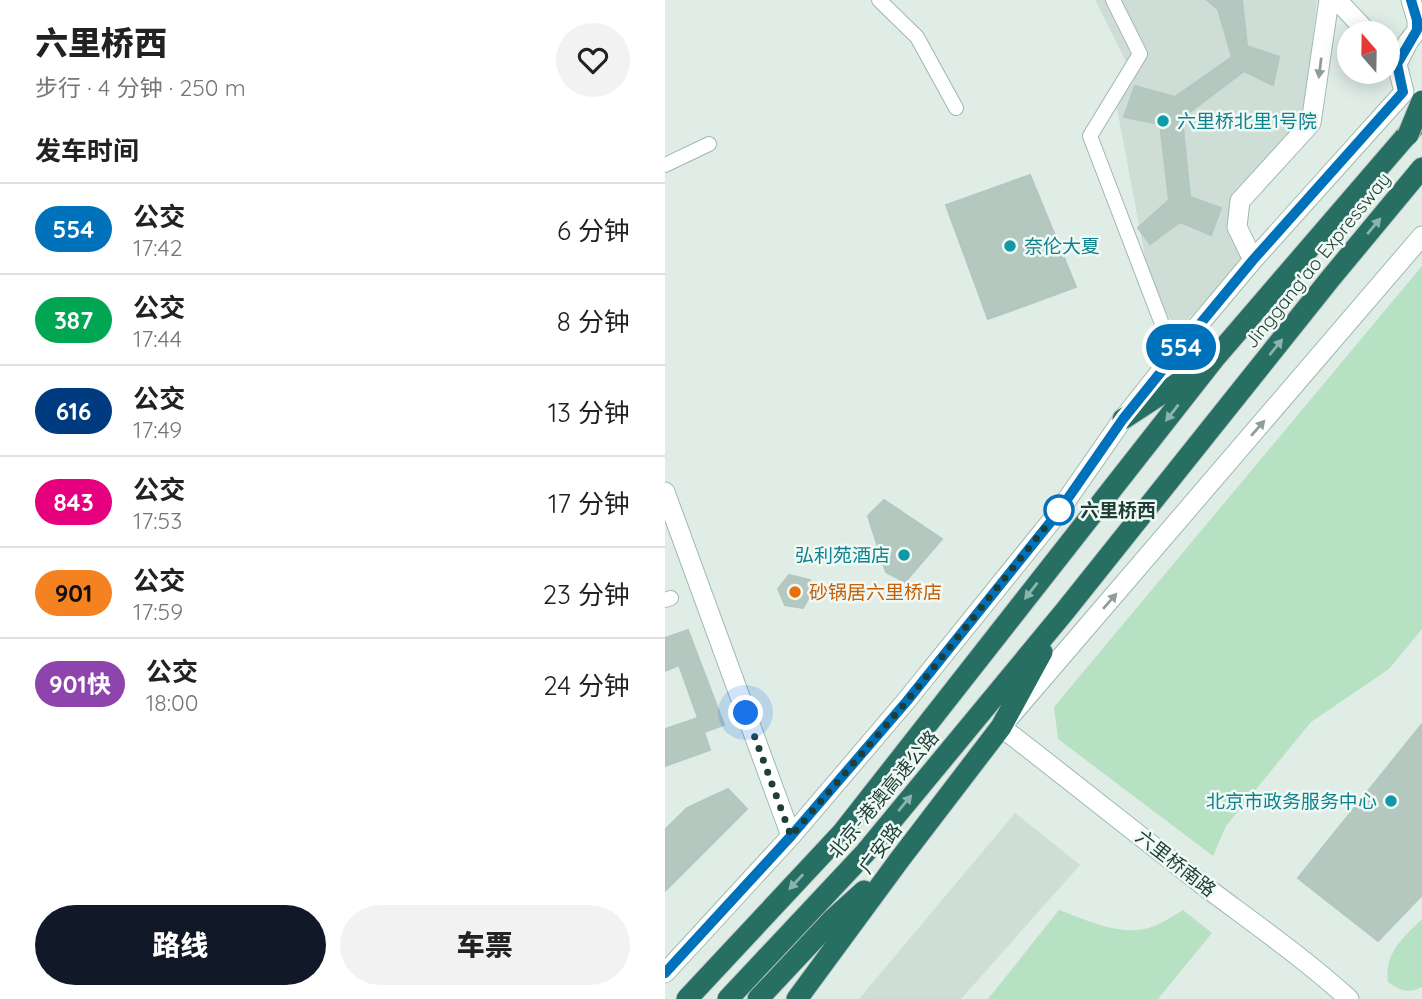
<!DOCTYPE html>
<html lang="zh">
<meta charset="utf-8">
<style>
body{margin:0;font-family:Quicksand,"Noto Sans SC",sans-serif;background:#f2f2f2;color:#222;height:100vh;display:flex;flex-direction:column;font-size:26px;white-space:nowrap}
*{box-sizing:border-box;margin:0}
p{font-size:23px;color:#767676}
.icon{flex:none;width:38px;height:38px;fill:none;stroke:currentColor;stroke-width:2;stroke-linecap:round;stroke-linejoin:round}
.map{position:relative;flex:1;overflow:hidden}
.sheet{display:flex;flex-direction:column;background:#fff;width:665px}
.sheet>*{flex:none}
.badge{padding:0 14px;border-radius:23px;font-size:24px;line-height:46px}
.needle{width:46px;rotate:340deg}
.tools{position:absolute;left:672px;top:21px;display:grid;gap:14px}
.tools a{display:grid;place-items:center;width:63px;height:63px;border-radius:50%;background:#fff;box-shadow:0 4px 18px #0003;font-size:35px}
.you{position:absolute;width:35px;height:35px;margin:-18px;border:5px solid #fff;border-radius:50%;background:#1a73e8;box-shadow:0 0 0 10px #1a73e833}
.map>.badge{position:absolute;translate:-50% -50%;box-shadow:0 0 0 4px #fff}
h2{padding:0 35px;font-size:26px;line-height:63px}
.round{display:grid;place-items:center;flex:none;width:74px;height:74px;border-radius:37px;background:#f2f2f2}
.overview{display:flex;align-items:center;justify-content:space-between;height:119px;padding:0 35px}
h1{font-size:33px;font-weight:800;line-height:52px}
.cta{display:flex;gap:14px;margin-top:auto;padding:14px 35px}
.cta a{flex:1;height:80px;border-radius:42px;background:#111827;color:#fff;font-size:28px;font-weight:800;line-height:80px;text-align:center}
.cta a+a{background:#f2f2f2;color:#222}
ul{padding:0;list-style:none}
li{display:flex;align-items:center;gap:21px;height:91px;padding:0 35px;border-top:2px solid #e0e0e0}
li div{flex:1}
li b{display:block;font-size:26px}
li em{font-style:normal}
li .badge{min-width:77px;font-weight:700;text-align:center}
main{display:flex;flex:1;min-height:0}
.map>svg:first-child{display:block}
.built{fill:#ceddd6}
.green{fill:#b6e1c3}
.building{fill:#b5c8c0;stroke:#b1c7bf;stroke-width:2}
.lines{fill:none;stroke-linecap:round;stroke-linejoin:round}
.street-casing{stroke:#a2b5af;stroke-width:16}
.secondary-casing{stroke:#9dbab0;stroke-width:21}
.highway-casing{stroke:#c0c9c7;stroke-width:23}
.street{stroke:#fff;stroke-width:14}
.secondary{stroke:#fff;stroke-width:19}
.highway{stroke:#276f62;stroke-width:21}
.highway-bridge-casing{stroke:#c0c9c7;stroke-width:23;stroke-linecap:butt}
.highway-bridge{stroke:#276f62;stroke-width:21}
.oneway{fill:#8e9f9b}
.oneway2{fill:#8cb4ac}
.line-casing{stroke:#fff;stroke-width:16}
.line{stroke:#0072bc;stroke-width:10}
.walk{stroke:#1e3f37;stroke-width:7;stroke-dasharray:0 12.6}
.culture-dot{fill:#0f9aa8;stroke:#f1f9f5;stroke-width:2.5}
.stop-dot{fill:#fff;stroke:#0072bc;stroke-width:3.5}
.food-dot{fill:#e8710a;stroke:#f1f9f5;stroke-width:2.5}
.labels{text-anchor:middle;dominant-baseline:central;stroke-width:5;stroke-linejoin:round;paint-order:stroke}
.culture-label{font-size:19px;fill:#0d838f;stroke:#f1f9f5;text-anchor:start}
.street-label{font-size:19px;fill:#1e3f37;stroke:#f1f9f5}
.stop-label{font-size:19px;font-weight:bold;fill:#1e3f37;stroke:#f1f9f5;text-anchor:start}
.food-label{font-size:19px;fill:#c56008;stroke:#f1f9f5;text-anchor:start}
</style>
<main>
<section class="sheet">
<div class="overview"><div><h1>六里桥西</h1><p>步行 · 4 分钟 · 250 m</p></div><a class="round"><svg class="icon" aria-label="heart" viewBox="0 0 24 24"><path d="M12 20l-8-8c-3-5 5-10 8-4 3-6 11-1 8 4z"/></svg></a></div>
<h2>发车时间</h2>
<ul>
<li><span class="badge" style="background:#0072bc;color:#fff">554</span><div><b>公交</b><p>17:42</p></div><em>6 分钟</em></li>
<li><span class="badge" style="background:#00a651;color:#fff">387</span><div><b>公交</b><p>17:44</p></div><em>8 分钟</em></li>
<li><span class="badge" style="background:#003b80;color:#fff">616</span><div><b>公交</b><p>17:49</p></div><em>13 分钟</em></li>
<li><span class="badge" style="background:#e6007e;color:#fff">843</span><div><b>公交</b><p>17:53</p></div><em>17 分钟</em></li>
<li><span class="badge" style="background:#f58220;color:#111">901</span><div><b>公交</b><p>17:59</p></div><em>23 分钟</em></li>
<li><span class="badge" style="background:#8e44ad;color:#fff">901快</span><div><b>公交</b><p>18:00</p></div><em>24 分钟</em></li>
</ul>
<div class="cta"><a>路线</a><a>车票</a></div>
</section>
<div class="map">
<svg width="757" height="999" viewBox="0 0 757 999">
<rect width="100%" height="100%" fill="#e0ede7"/>
<!-- built -->
<path class="built" d="M 430,0 L 652,0 L 639,117 L 581,193 L 578,261 L 513,330 L 487,294 L 451,103 L 465,70 Z
M 350,813 L 415,865 L 296,999 L 194,999 Z"/>
<!-- green -->
<path class="green" d="M 757,266 L 757,629 L 724,669 L 646,722 L 561,826 L 548,856 L 393,739 L 389,707 Z
M 394,910 C 419,919 452,935 479,929 C 492,927 506,917 518,910 L 547,933 L 493,999 L 323,999 Z
M 757,919 L 757,987 C 742,994 736,991 723,982 C 719,953 738,938 757,919 Z"/>
<!-- building -->
<path class="building" d="M 542,0 L 577,0 L 582,46 L 614,57 L 608,85 L 579,71 L 517,118 L 525,197 L 556,208 L 546,235 L 515,222 L 485,244 L 473,228 L 504,200 L 495,124 L 459,117 L 470,86 L 510,97 L 567,57 L 553,9 Z
M 365,175 L 411,287 L 323,319 L 281,205 Z
M 219,500 L 277,539 L 240,582 L 221,572 L 203,516 Z
M 124,575 L 145,580 L 146,594 L 138,608 L 120,605 L 113,589 Z
M 23,630 L 59,725 L 39,732 L 45,750 L 0,766 L 0,729 L 33,718 L 14,665 L 0,671 L 0,638 Z
M 757,724 L 757,895 L 713,941 L 633,878 Z
M 63,789 L 82,809 L 0,891 L 0,830 L 22,808 Z"/>
<g class="lines">
<!-- street casing -->
<g class="street-casing">
<path id="street" d="M 214,0 L 252,37 L 291,108
M 448,0 L 475,54 L 425,136 L 497,324 L 515,347
M 0,165 L 44,144
M 0,600 L 6,598"/>
</g>
<!-- secondary casing -->
<g class="secondary-casing">
<path id="secondary" d="M 672,0 L 703,33
M 746,0 L 752,20 L 752,30
M 739,92 L 732,64 L 743,42 L 757,24
M 588,260 L 572,227 L 575,201 L 646,123 L 664,0
M 0,492 L 126,836
M 0,973 L 126,836 L 241,701 L 392,514 L 458,419 L 515,347 L 588,260 L 739,92
M 684,999 C 639,958 590,924 542,888 C 473,835 405,780 336,727 L 757,236"/>
</g>
<!-- highway casing -->
<g class="highway-casing">
<path id="highway" d="M 458,419 L 533,370
M 22,999 L 177,833 L 549,359 L 753,122
M 63,999 L 200,853 L 400,611 L 665,279 L 757,168
M 93,999 L 168,919 L 199,891
M 132,999 L 235,859 L 336,727 L 377,652"/>
</g>
<!-- street -->
<use href="#street" class="street"/>
<!-- secondary -->
<use href="#secondary" class="secondary"/>
<!-- highway -->
<use href="#highway" class="highway"/>
<!-- highway-bridge casing -->
<g class="highway-bridge-casing">
<path id="highway-bridge" d="M 743,135 L 757,101"/>
</g>
<!-- highway-bridge -->
<use href="#highway-bridge" class="highway-bridge"/>
</g>
<!-- one-way arrows -->
<defs><path id="oneway-solid" d="M-6-.8H1V-3.2L6.5 0L1 3.2V.8H-6Z" transform="scale(1.75)"/></defs>
<g class="oneway">
<use href="#oneway-solid" transform="translate(655 68) rotate(97)"/>
<use href="#oneway-solid" transform="translate(593 428) rotate(-49)"/>
<use href="#oneway-solid" transform="translate(445 601) rotate(-49)"/>
</g>
<g class="oneway2">
<use href="#oneway-solid" transform="translate(709 226) rotate(-50)"/>
<use href="#oneway-solid" transform="translate(611 347) rotate(-51)"/>
<use href="#oneway-solid" transform="translate(507 413) rotate(128)"/>
<use href="#oneway-solid" transform="translate(366 591) rotate(128)"/>
<use href="#oneway-solid" transform="translate(240 803) rotate(-50)"/>
<use href="#oneway-solid" transform="translate(131 882) rotate(133)"/>
</g>
<g class="lines">
<!-- line casing -->
<g class="line-casing">
<path id="line" d="M 0,973 L 126,836 L 242,701 L 392,514 L 458,419 L 516,347 L 588,260 L 738,92 L 732,64 L 752,30 L 752,20 L 746,0"/>
</g>
<!-- line -->
<use href="#line" class="line"/>
<!-- walk -->
<path class="walk" d="M 81,713 L 126,836 L 242,701 L 394,510"/>
</g>
<!-- markers -->
<g class="culture-dot">
<circle cx="498" cy="121" r="7"/>
<circle cx="345" cy="246" r="7"/>
<circle cx="239" cy="555" r="7"/>
<circle cx="726" cy="801" r="7"/>
</g>
<circle class="stop-dot" cx="394" cy="510" r="14"/>
<circle class="food-dot" cx="130" cy="592" r="7"/>
<g class="labels">
<!-- culture labels -->
<g class="culture-label">
<text x="512" y="121">六里桥北里1号院</text>
<text x="359" y="246">奈伦大夏</text>
<text x="225" y="555" text-anchor="end">弘利苑酒店</text>
<text x="712" y="801" text-anchor="end">北京市政务服务中心</text>
</g>
<!-- street labels -->
<g class="street-label">
<text transform="translate(652 260) rotate(-51)">Jinggang'ao Expressway</text>
<text transform="translate(218 794) rotate(-50)">北京-港澳高速公路</text>
<text transform="translate(215 848) rotate(-53)">广安路</text>
<text transform="translate(511 863) rotate(38)">六里桥南路</text>
</g>
<!-- stop labels -->
<g class="stop-label">
<text x="415" y="510">六里桥西</text>
</g>
<!-- food labels -->
<g class="food-label">
<text x="144" y="592">砂锅居六里桥店</text>
</g>
</g>
</svg>
<div class="tools">
<a><svg class="needle" viewBox="-14 -14 28 28"><path d="M0-13l5 13h-10z" fill="#e53935"/><path d="M0 13l5-13h-10z" fill="#767676"/></svg></a>
</div>
<div class="you" style="left:81px;top:713px"></div>
<b class="badge" style="left:516px;top:347px;background:#0072bc;color:#fff">554</b>
</div>
</main>
